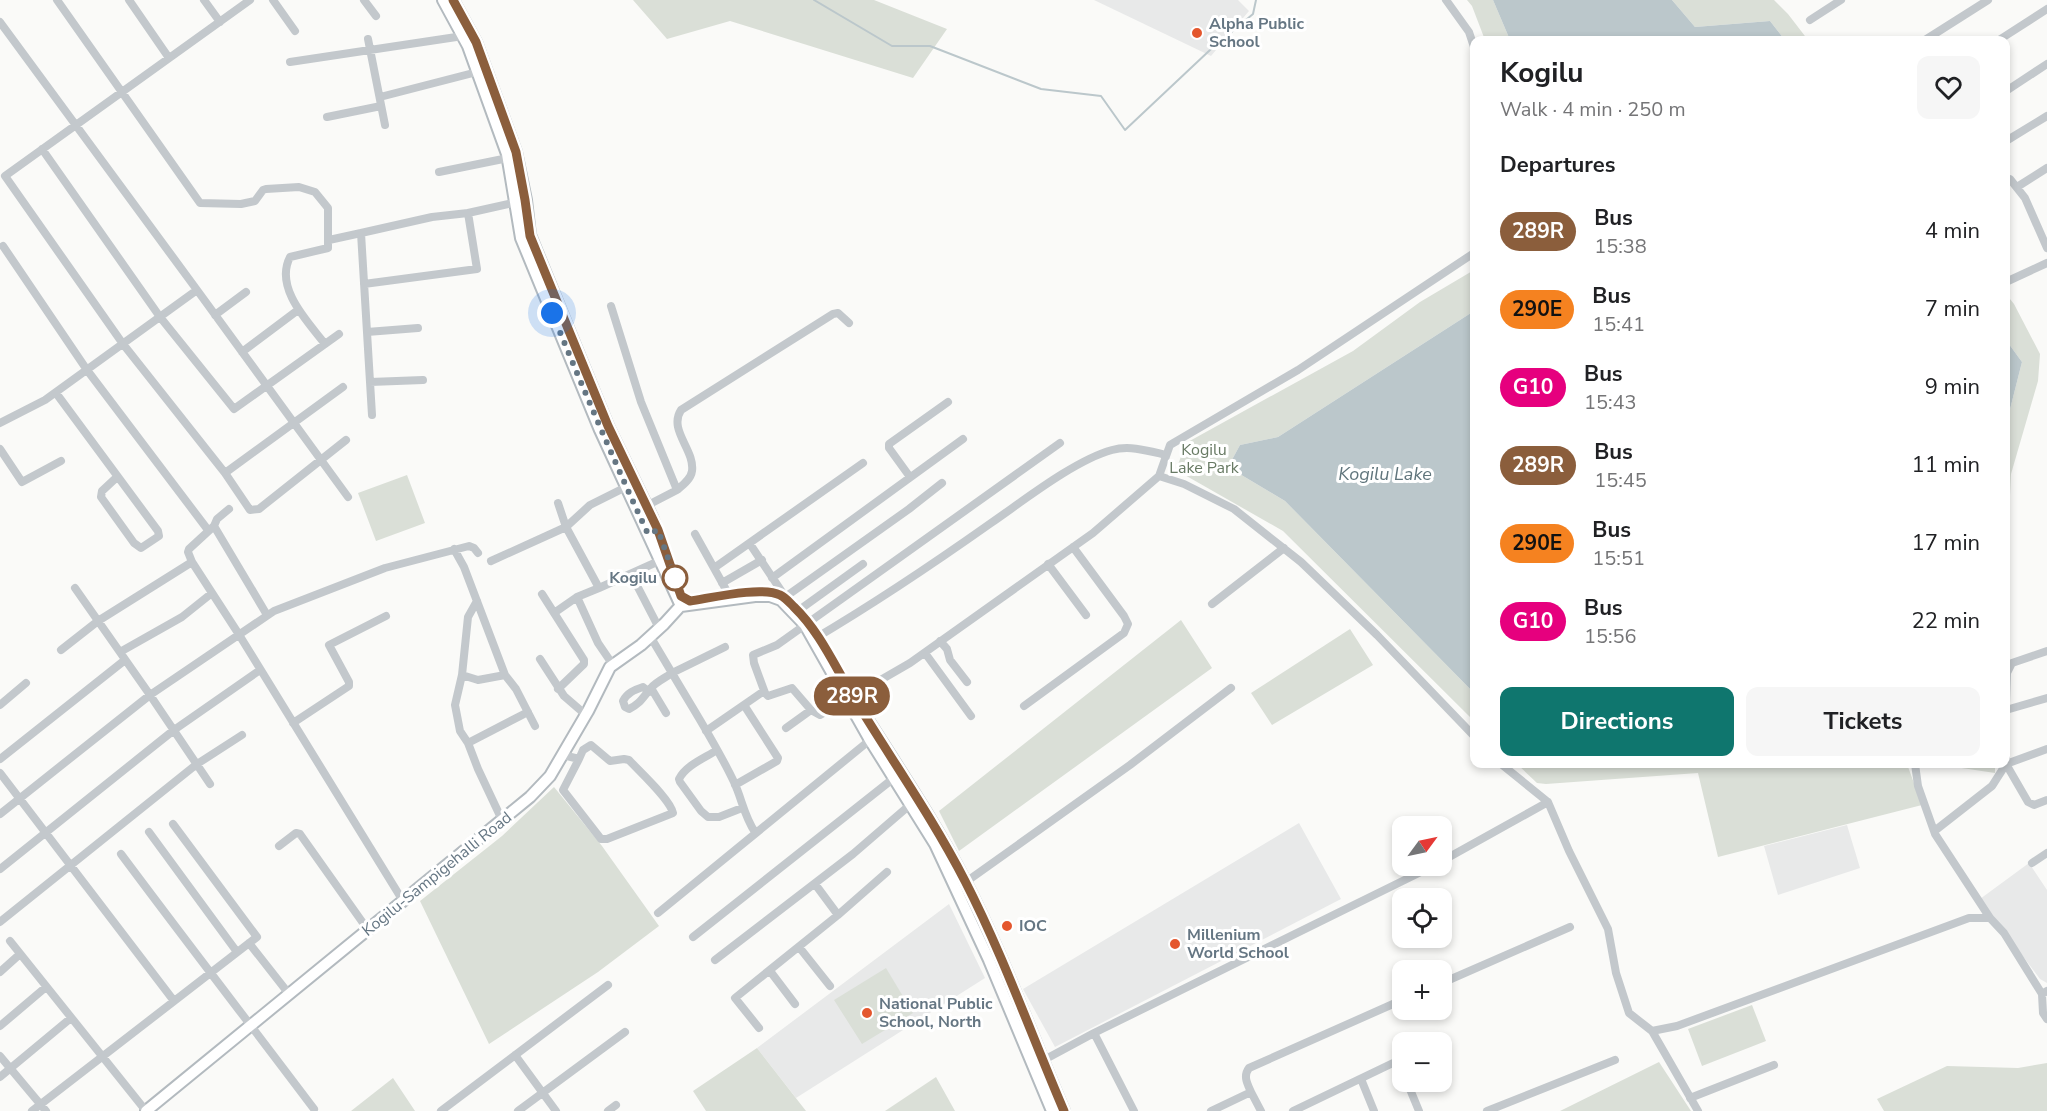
<!DOCTYPE html>
<meta charset="utf-8">
<style>
body{margin:0;font-family:"Nunito Sans",sans-serif;background:#f6f6f6;color:#202124;height:100vh;display:flex;flex-direction:column;font-size:22px;white-space:nowrap}
*{box-sizing:border-box;margin:0}
p{font-size:20px;color:#757577}
.icon{flex:none;width:33px;height:33px;fill:none;stroke:currentColor;stroke-width:2;stroke-linecap:round;stroke-linejoin:round}
.map{position:relative;flex:1;overflow:hidden}
.panel{position:absolute;left:1470px;top:36px;width:540px;height:732px;display:flex;flex-direction:column;background:#fff;border-radius:12px;box-shadow:0 3px 9px #0003}
.panel>*{flex:none}
.badge{padding:0 12px;border-radius:20px;font-size:21px;line-height:39px}
.needle{width:39px;rotate:57deg}
.tools{position:absolute;left:1392px;top:816px;display:grid;gap:12px}
.tools a{display:grid;place-items:center;width:60px;height:60px;border-radius:12px;background:#fff;box-shadow:0 3px 9px #0003;font-size:30px}
.you{position:absolute;width:30px;height:30px;margin:-15px;border:4px solid #fff;border-radius:50%;background:#1a73e8;box-shadow:0 0 0 9px #1a73e833}
.map>.badge{position:absolute;translate:-50% -50%;box-shadow:0 0 0 3px #fff}
h2{padding:0 30px;font-size:22px;line-height:54px}
.round{display:grid;place-items:center;flex:none;width:63px;height:63px;border-radius:12px;background:#f6f6f6}
.head{display:flex;align-items:center;justify-content:space-between;height:102px;padding:0 30px}
h1{font-size:28px;font-weight:700;line-height:45px}
.primary-button{display:flex;gap:12px;margin-top:auto;padding:12px 30px}
.primary-button a{flex:1;height:69px;border-radius:12px;background:#0f766e;color:#fff;font-size:24px;font-weight:700;line-height:69px;text-align:center}
.primary-button a+a{background:#f6f6f6;color:#202124}
ul{padding:0;list-style:none}
li{display:flex;align-items:center;gap:18px;height:78px;padding:0 30px}
li div{flex:1}
li b{display:block;font-size:22px}
li em{font-style:normal}
li .badge{min-width:66px;font-weight:700;text-align:center}
.map>svg:first-child{display:block}
.built{fill:#e8e9e9}
.green{fill:#dadfd7}
.water{fill:#bbc7cb}
.lines{fill:none;stroke-linecap:round;stroke-linejoin:round}
.stream{stroke:#bbc7cb;stroke-width:2}
.secondary-casing{stroke:#b3babf;stroke-width:14}
.street{stroke:#c3c8cc;stroke-width:8}
.secondary{stroke:#fff;stroke-width:10}
.line-casing{stroke:#fff;stroke-width:14}
.line{stroke:#8b5e3c;stroke-width:9}
.walk{stroke:#657683;stroke-width:6;stroke-dasharray:0 10.8}
.poi-dot{fill:#e4572e;stroke:#fff;stroke-width:2}
.stop-dot{fill:#fff;stroke:#8b5e3c;stroke-width:3}
.labels{text-anchor:middle;dominant-baseline:central;stroke-width:6;stroke-linejoin:round;paint-order:stroke}
.poi-label{font-size:16px;font-weight:bold;fill:#657683;stroke:#fff;text-anchor:start}
.park-label{font-size:16px;fill:#687a64;stroke:#fff}
.stop-label{font-size:16px;font-weight:bold;fill:#657683;stroke:#fff;text-anchor:end}
.street-label{font-size:16px;fill:#657683;stroke:#fff}
.water-label{font-size:18px;font-style:italic;fill:#60757c;stroke:#fff}
</style>
<div class="map">
<svg width="2047" height="1111" viewBox="0 0 2047 1111">
<rect width="100%" height="100%" fill="#fafaf8"/>
<!-- built -->
<path class="built" d="M 1094,0 L 1238,0 L 1249,11 L 1211,56 Z
M 1299,823 L 1341,899 L 1055,1047 L 1023,989 Z
M 1847,825 L 1860,868 L 1778,895 L 1764,846 Z
M 2029,863 L 2047,890 L 2047,983 L 2040,979 L 1980,899 Z
M 949,904 L 985,978 L 796,1098 L 757,1048 Z"/>
<!-- green -->
<path class="green" d="M 633,0 L 874,0 L 947,29 L 913,78 L 730,21 L 667,39 Z
M 1467,0 L 1493,0 L 1510,40 L 1485,40 L 1472,6 Z
M 1672,0 L 1774,0 L 1788,14 L 1808,40 L 1785,40 L 1770,21 L 1695,27 Z
M 1474,270 L 1474,311 L 1278,437 L 1240,445 L 1228,467 L 1285,501 L 1474,693 L 1474,721 L 1283,531 L 1176,470 L 1186,443 L 1353,351 L 1420,302 Z
M 2006,294 L 2014,304 L 2040,354 L 2038,381 L 2011,474 L 2006,581 L 2006,425 L 2022,362 L 2006,340 Z
M 407,475 L 425,523 L 376,541 L 358,493 Z
M 1181,620 L 1212,668 L 959,851 L 939,811 Z
M 1350,629 L 1373,665 L 1272,725 L 1251,693 Z
M 1517,764 L 1545,764 L 1546,765 L 1907,764 L 1922,805 L 1718,857 L 1698,773 L 1546,784 L 1537,783 Z
M 1935,764 L 1995,764 L 1995,773 Z
M 554,787 L 602,846 L 659,926 L 598,972 L 489,1044 L 420,901 L 502,836 Z
M 886,968 L 913,1013 L 862,1044 L 834,1000 Z
M 1752,1005 L 1766,1041 L 1702,1066 L 1688,1029 Z
M 757,1048 L 806,1111 L 706,1111 L 693,1091 Z
M 1659,1062 L 1691,1111 L 1560,1111 Z
M 2047,1063 L 2047,1111 L 1884,1111 L 1877,1099 L 1947,1066 L 2018,1068 Z
M 936,1077 L 955,1111 L 885,1111 Z
M 393,1078 L 415,1111 L 351,1111 Z"/>
<!-- water -->
<path class="water" d="M 1493,0 L 1672,0 L 1695,27 L 1770,21 L 1785,40 L 1510,40 Z
M 1474,311 L 1474,693 L 1285,501 L 1228,467 L 1240,445 L 1278,437 Z
M 2006,340 L 2022,362 L 2006,425 Z"/>
<g class="lines">
<!-- stream -->
<path class="stream" d="M 814,0 L 892,46 L 930,46 L 1041,89 L 1101,96 L 1125,130 L 1210,50 L 1253,14 L 1256,0"/>
<!-- secondary casing -->
<g class="secondary-casing">
<path id="secondary" d="M 443,0 L 468,46 L 507,154 L 521,238 L 600,430 L 681,606 L 755,596 L 770,596 L 781,600 L 805,625 L 870,740 L 935,844 L 989,960 L 1052,1111
M 453,0 L 476,42 L 516,152 L 526,200 L 530,235 L 608,426 L 652,517 L 676,582
M 854,698 C 892,759 932,817 965,881 C 1003,955 1031,1034 1064,1111
M 146,1111 L 530,797 L 550,776 L 588,711 L 610,667 L 641,645 L 664,624 L 685,601"/>
</g>
<!-- street -->
<path class="street" d="M 57,0 L 200,203 L 241,204 L 255,201 L 263,190 L 266,189 L 299,187 L 315,192 L 328,208 L 328,248 L 290,257 C 274,288 308,322 325,344
M 129,0 L 169,58
M 204,0 L 220,22
M 250,0 L 5,176 L 123,344 L 225,473 L 250,510 L 259,509 L 346,440
M 273,0 L 295,31
M 364,0 L 376,16
M 1446,0 L 1469,32 L 1474,47
M 1810,20 L 1841,0
M 0,22 L 197,290 L 45,400 L 0,423
M 368,39 L 385,125
M 1925,40 L 1988,0
M 1999,40 L 2047,9
M 290,62 L 463,36
M 2006,91 L 2047,64
M 380,97 L 477,72
M 327,117 L 381,106
M 2006,141 L 2047,116
M 42,149 L 160,317 L 234,409 L 339,334
M 439,172 L 508,158
M 2006,181 L 2010,179 L 2025,198 L 2047,248
M 2017,187 L 2047,168
M 329,240 L 361,233
M 3,246 L 87,370 L 208,530
M 2008,281 L 2047,263
M 364,284 L 477,269 L 468,213 L 526,200
M 197,290 L 348,497
M 611,306 L 641,402 L 677,490 L 646,506
M 215,315 L 246,292
M 367,332 L 418,328
M 242,352 L 298,310
M 370,382 L 423,380
M 56,393 L 158,531 L 159,536 L 141,548 L 134,543 L 101,497 L 102,491 L 117,477
M 372,415 L 361,233 L 432,217 L 468,213
M 1060,443 L 777,645 L 753,655 L 754,663 L 765,693 L 768,696 L 792,688 L 811,710 L 820,715 L 910,663 L 1093,533 L 1159,476 L 1170,445 L 1298,370 L 1474,253
M 0,449 L 22,482 L 61,461
M 225,473 L 343,387
M 1159,476 L 1184,484 L 1234,509 L 1301,562 L 1377,635 L 1474,736
M 910,477 L 889,448 L 889,444 L 948,402
M 677,490 C 683,485 691,479 692,471 C 695,450 668,430 681,410 L 833,314 L 838,313 L 849,323
M 558,503 L 566,527
M 229,509 L 217,519 L 214,526 L 189,549 L 188,552 L 192,562 L 238,633 L 403,901
M 214,526 L 267,615
M 566,527 L 590,505 L 626,487
M 695,534 L 729,595
M 750,544 L 782,592 L 779,599
M 454,549 L 464,567 L 505,675
M 491,561 L 566,527 L 599,588 L 659,561
M 1048,564 L 1086,615
M 714,568 L 863,463
M 631,574 L 659,628
M 772,578 L 963,439
M 722,583 L 762,560
M 75,588 L 150,695 L 210,784
M 542,594 L 584,660 L 584,664 L 558,689
M 577,597 L 598,643 L 613,665
M 781,600 L 909,509 L 942,483
M 477,601 L 468,617 L 462,675 L 455,705 L 460,731 L 468,743 L 478,769 L 502,820
M 1212,604 L 1284,548
M 554,613 L 577,597 L 599,588
M 795,613 L 863,564
M 650,636 L 672,673 L 725,647
M 814,639 C 875,603 933,564 991,523 C 1023,501 1075,460 1112,450 C 1130,445 1149,451 1166,455
M 940,641 L 947,649 L 950,660 L 967,682
M 61,650 L 98,621 L 192,562
M 120,652 L 182,617 L 212,593
M 925,653 L 971,716
M 540,659 L 564,696 L 586,715
M 462,675 L 478,680 L 505,675 L 516,689 L 535,726
M 651,688 L 666,713
M 649,692 L 643,687 C 634,690 627,693 623,701 L 625,707 L 629,709 C 640,704 643,697 651,688 C 656,682 665,678 672,673 C 693,709 716,744 734,782 C 742,799 744,816 755,832
M 2006,703 L 2007,673 L 2012,663 L 2047,651
M 0,705 L 26,683
M 1024,706 L 1124,633 L 1128,624 L 1124,616 L 1073,547
M 2006,710 L 2047,698
M 293,723 L 349,686 L 349,682 L 329,645 L 386,616
M 786,728 L 811,710
M 706,731 L 764,691
M 2006,733 L 2006,764 L 2047,749
M 468,743 L 528,712
M 717,750 C 705,758 686,765 679,779 L 680,782 L 701,811 L 708,817 L 719,817 L 742,808
M 563,755 L 579,759 L 583,750 L 591,745 L 610,761 L 624,759 L 629,760 C 640,772 670,799 673,813 L 607,839 L 601,839 L 563,790 L 579,759
M 0,759 L 125,660
M 1501,764 L 1548,802 L 1569,851 L 1608,929 L 1616,973 L 1629,1013 L 1652,1031 L 1677,1026 L 1969,918 L 1990,918 L 2004,933 L 2042,994 L 2047,991
M 1915,764 L 1918,786 L 1935,834 L 1990,918
M 2006,764 L 2028,802 L 2034,805 L 2047,800
M 0,773 L 174,1001
M 735,785 L 777,761 L 778,758 L 744,705
M 0,814 L 150,695 L 274,611 L 385,568 L 469,546 L 474,548 L 478,553
M 1937,829 L 1992,786 L 2006,764
M 149,832 L 237,952
M 279,846 L 296,833 L 300,834 L 368,930
M 121,854 C 185,940 250,1024 314,1109
M 1442,861 L 1548,802
M 2032,863 L 2047,853
M 0,869 L 174,730 L 260,670
M 815,884 L 838,915
M 963,884 L 1130,765 L 1231,688
M 658,913 L 870,740
M 0,922 L 197,764 L 242,735
M 693,937 L 894,778
M 10,941 L 146,1111
M 249,943 L 289,994
M 799,947 L 830,986
M 715,960 L 853,854 L 911,804
M 770,971 L 795,1004
M 0,972 L 20,954
M 1442,983 L 1570,927
M 2042,994 L 2043,1013 L 2047,1019
M 0,1026 L 46,987
M 759,1028 L 735,998 L 838,915 L 887,872
M 1652,1031 L 1698,1111
M 1094,1033 L 1433,866
M 515,1055 L 556,1111
M 0,1056 L 46,1111
M 1042,1061 L 1094,1033 L 1134,1111
M 0,1077 L 71,1018
M 1361,1079 L 1374,1111
M 1407,1082 L 1419,1111
M 1251,1092 L 1261,1111
M 1690,1098 L 1774,1065
M 32,1111 L 257,937 L 173,824
M 441,1111 L 608,985
M 518,1111 L 625,1032
M 608,1111 L 616,1105
M 1211,1111 L 1251,1092 C 1247,1083 1243,1076 1249,1068 L 1402,1000
M 1293,1111 L 1393,1063 L 1398,1064 L 1402,1070
M 1487,1111 L 1615,1060"/>
<!-- secondary -->
<use href="#secondary" class="secondary"/>
</g>
<g class="lines">
<!-- line casing -->
<g class="line-casing">
<path id="line" d="M 453,0 L 476,42 L 516,152 L 525,200 L 530,236 L 608,426 L 658,530 L 681,596 L 690,601 C 711,598 761,586 780,595 C 785,597 790,603 794,607 C 820,632 835,667 854,698 C 891,759 932,817 965,881 C 1003,955 1031,1034 1064,1111"/>
</g>
<!-- line -->
<use href="#line" class="line"/>
<!-- walk -->
<path class="walk" d="M 552,313 C 583,388 614,461 648,534 L 658,530 L 677,583 L 675,578"/>
</g>
<!-- markers -->
<g class="poi-dot">
<circle cx="1197" cy="33" r="6"/>
<circle cx="1007" cy="926" r="6"/>
<circle cx="1175" cy="944" r="6"/>
<circle cx="867" cy="1013" r="6"/>
</g>
<circle class="stop-dot" cx="675" cy="578" r="12"/>
<g class="labels">
<!-- poi labels -->
<g class="poi-label">
<text x="1209" y="24">Alpha Public<tspan x="1209" dy="18">School</tspan></text>
<text x="1019" y="926">IOC</text>
<text x="1187" y="935">Millenium<tspan x="1187" dy="18">World School</tspan></text>
<text x="879" y="1004">National Public<tspan x="879" dy="18">School, North</tspan></text>
</g>
<!-- park labels -->
<g class="park-label">
<text x="1204" y="450">Kogilu<tspan x="1204" dy="18">Lake Park</tspan></text>
</g>
<!-- stop labels -->
<g class="stop-label">
<text x="657" y="578">Kogilu</text>
</g>
<!-- street labels -->
<g class="street-label">
<text transform="translate(437 874) rotate(-39)">Kogilu-Sampigehalli Road</text>
</g>
<!-- water labels -->
<g class="water-label">
<text x="1385" y="474">Kogilu Lake</text>
</g>
</g>
</svg>
<div class="tools">
<a><svg class="needle" viewBox="-14 -14 28 28"><path d="M0-13l5 13h-10z" fill="#e53935"/><path d="M0 13l5-13h-10z" fill="#757577"/></svg></a>
<a><svg class="icon" aria-label="locate" viewBox="0 0 24 24"><circle cx="12" cy="12" r="6"/><path d="M12 2v4M12 18v4M2 12h4M18 12h4"/></svg></a>
<a>+</a>
<a>−</a>
</div>
<div class="you" style="left:552px;top:313px"></div>
<b class="badge" style="left:852px;top:696px;background:#8b5e3c;color:#fff">289R</b>
<section class="panel">
<div class="head"><div><h1>Kogilu</h1><p>Walk · 4 min · 250 m</p></div><a class="round"><svg class="icon" aria-label="heart" viewBox="0 0 24 24"><path d="M12 20l-8-8c-3-5 5-10 8-4 3-6 11-1 8 4z"/></svg></a></div>
<h2>Departures</h2>
<ul>
<li><span class="badge" style="background:#8b5e3c;color:#fff">289R</span><div><b>Bus</b><p>15:38</p></div><em>4 min</em></li>
<li><span class="badge" style="background:#f58220;color:#111">290E</span><div><b>Bus</b><p>15:41</p></div><em>7 min</em></li>
<li><span class="badge" style="background:#e6007e;color:#fff">G10</span><div><b>Bus</b><p>15:43</p></div><em>9 min</em></li>
<li><span class="badge" style="background:#8b5e3c;color:#fff">289R</span><div><b>Bus</b><p>15:45</p></div><em>11 min</em></li>
<li><span class="badge" style="background:#f58220;color:#111">290E</span><div><b>Bus</b><p>15:51</p></div><em>17 min</em></li>
<li><span class="badge" style="background:#e6007e;color:#fff">G10</span><div><b>Bus</b><p>15:56</p></div><em>22 min</em></li>
</ul>
<div class="primary-button"><a>Directions</a><a>Tickets</a></div>
</section>
</div>
